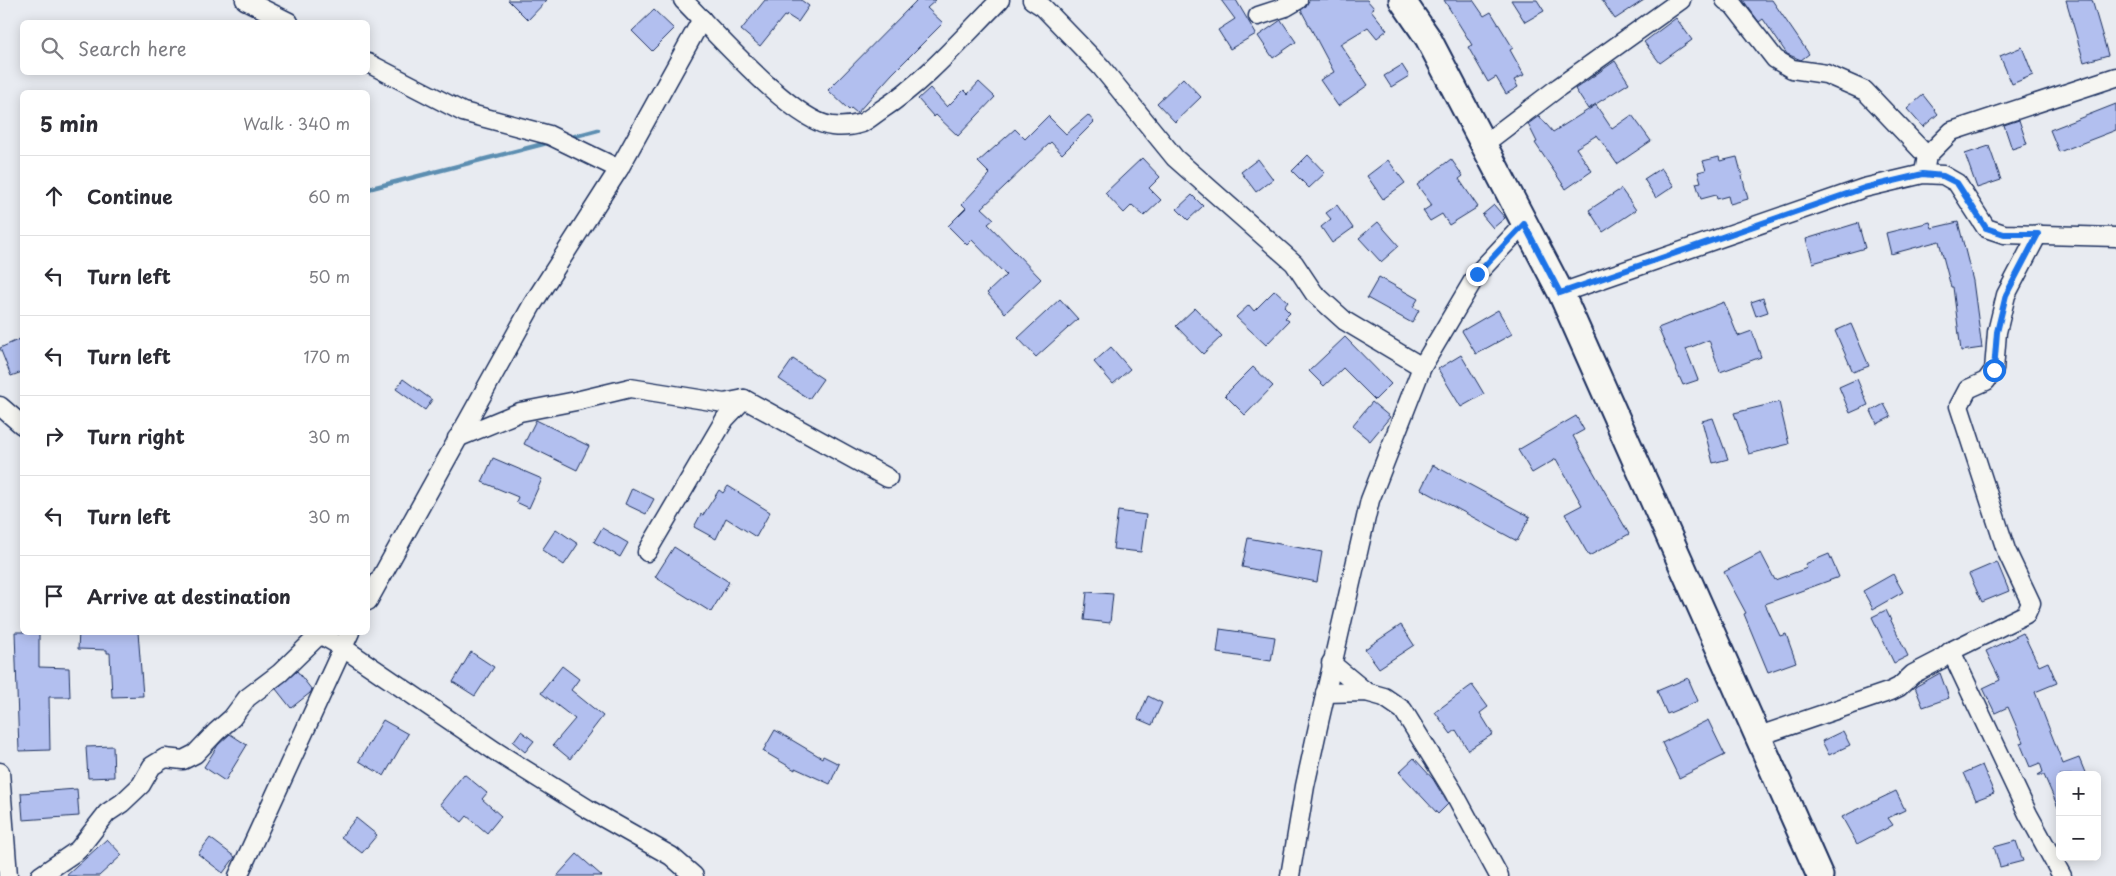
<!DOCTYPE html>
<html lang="en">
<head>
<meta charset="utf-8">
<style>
	:root { --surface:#fff; --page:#f2f2f3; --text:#2b2b33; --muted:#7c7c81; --line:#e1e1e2 }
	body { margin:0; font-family:"Playpen Sans",sans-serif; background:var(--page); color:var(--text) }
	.controls { position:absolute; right:15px; bottom:15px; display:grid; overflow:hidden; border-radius:8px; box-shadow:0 2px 12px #0003 }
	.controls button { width:45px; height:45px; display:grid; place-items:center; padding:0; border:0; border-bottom:1px solid var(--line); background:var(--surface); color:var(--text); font:25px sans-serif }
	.stop { position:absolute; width:15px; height:15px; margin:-11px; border:4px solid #1a73e8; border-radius:50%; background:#fff }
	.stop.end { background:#1a73e8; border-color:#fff; box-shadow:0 1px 5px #0008 }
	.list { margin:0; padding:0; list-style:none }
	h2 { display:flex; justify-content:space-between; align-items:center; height:65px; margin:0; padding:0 20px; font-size:21px }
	h2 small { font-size:16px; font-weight:400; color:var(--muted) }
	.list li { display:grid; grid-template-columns:32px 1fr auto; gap:15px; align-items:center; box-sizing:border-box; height:80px; padding:0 20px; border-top:1px solid var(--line) }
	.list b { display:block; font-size:19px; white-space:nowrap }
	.list em { font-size:16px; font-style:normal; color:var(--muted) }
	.icon { flex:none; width:28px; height:28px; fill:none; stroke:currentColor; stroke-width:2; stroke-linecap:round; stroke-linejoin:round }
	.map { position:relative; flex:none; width:2116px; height:876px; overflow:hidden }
	.search { position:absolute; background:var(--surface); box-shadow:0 2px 12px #0003; left:20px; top:20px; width:350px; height:55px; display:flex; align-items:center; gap:12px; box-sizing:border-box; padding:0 18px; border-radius:8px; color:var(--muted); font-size:19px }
	.panel { position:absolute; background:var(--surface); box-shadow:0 2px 12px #0003; left:20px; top:90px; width:350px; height:545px; border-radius:8px }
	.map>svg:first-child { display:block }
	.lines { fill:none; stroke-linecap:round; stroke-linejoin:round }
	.stream { stroke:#5c8eb1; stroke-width:4.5 }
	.building { fill:#b2bfef; stroke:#1b2f5e }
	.street-casing { stroke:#1b2f5e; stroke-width:21 }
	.secondary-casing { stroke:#1b2f5e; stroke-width:29 }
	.street { stroke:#f6f6f2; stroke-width:18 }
	.secondary { stroke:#f6f6f2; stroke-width:25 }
	.route { stroke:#1a73e8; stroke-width:6 }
</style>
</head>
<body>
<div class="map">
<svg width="2116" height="876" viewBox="0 0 2116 876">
	<rect width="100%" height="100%" fill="#e8ebf1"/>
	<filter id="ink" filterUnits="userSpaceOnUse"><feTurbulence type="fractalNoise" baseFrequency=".02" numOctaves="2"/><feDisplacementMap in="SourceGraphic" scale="10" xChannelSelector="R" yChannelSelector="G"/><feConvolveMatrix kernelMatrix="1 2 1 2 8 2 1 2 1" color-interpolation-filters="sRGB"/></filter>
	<g filter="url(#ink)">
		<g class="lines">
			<g class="stream">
				<path d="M568,138L598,130"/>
				<path d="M368,189L551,142"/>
			</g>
		</g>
		<g class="building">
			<path d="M508,0H547L528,20Z"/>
			<path d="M765,0H801L809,6L798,22L787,15L786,17L784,16L760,46L741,30Z"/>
			<path d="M917,0H936L927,8L943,23L892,74L857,113L851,108L849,110L828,90Z"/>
			<path d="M1221,0H1236L1256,34L1230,49L1218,30L1235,19Z"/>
			<path d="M1310,0H1367L1374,8L1371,10L1387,30L1377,38L1368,27L1340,44L1368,85L1338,106L1320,80L1334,72L1301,10Z"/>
			<path d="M1444,0H1473L1484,16L1491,12L1513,48L1510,50L1524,75L1514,80L1518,87L1506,94L1496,77L1488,82L1468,47L1472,45Z"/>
			<path d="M1511,0H1537L1544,11L1525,22Z"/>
			<path d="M1602,0H1644L1615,19Z"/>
			<path d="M1743,0H1772L1809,54L1801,60L1787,54L1763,19L1759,22Z"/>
			<path d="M2066,0H2092L2108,55L2084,62Z"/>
			<path d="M654,10L674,29L652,51L632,31Z"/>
			<path d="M1676,18L1692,40L1660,63L1644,42Z"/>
			<path d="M1281,20L1296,42L1273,58L1258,36Z"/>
			<path d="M2022,47L2033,75L2012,84L2000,56Z"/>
			<path d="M1615,61L1629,83L1588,109L1575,89Z"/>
			<path d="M1402,65L1409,76L1391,87L1384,76Z"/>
			<path d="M1183,78L1201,97L1175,122L1157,103Z"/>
			<path d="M979,82L995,97L958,136L936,115L934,117L918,99L930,88L947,107L964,90L968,94Z"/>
			<path d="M1923,95L1938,114L1923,127L1907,109Z"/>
			<path d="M2116,104V130L2059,152L2050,130Z"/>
			<path d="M1596,105L1612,129L1632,115L1651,141L1617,164L1597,135L1576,148L1592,171L1566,189L1535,143L1537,142L1528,124L1539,116L1553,132Z"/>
			<path d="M1088,115L1094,122L1062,154L1051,142L982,208L994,219L988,224L1041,279L1005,313L987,293L1006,275L972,240L967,245L948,226L966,208L962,204L990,174L978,162L1015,129L1025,139L1048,116L1066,134Z"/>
			<path d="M2019,120L2027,144L2012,149L2004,125Z"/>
			<path d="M1989,146L2001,180L1977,188L1965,154Z"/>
			<path d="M1308,155L1325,173L1309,188L1292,171Z"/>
			<path d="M1719,157L1720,161L1737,157L1748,199L1730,204L1728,196L1717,199L1716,195L1701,199L1696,183L1701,182L1698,172L1706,170L1703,161Z"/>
			<path d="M1142,158L1160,177L1149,188L1161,200L1144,216L1132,205L1124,213L1105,193Z"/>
			<path d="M1258,159L1273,179L1256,192L1241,172Z"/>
			<path d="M1451,159L1463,176L1459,179L1478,207L1449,225L1442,214L1430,221L1423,211L1432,205L1417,185Z"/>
			<path d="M1388,160L1405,183L1383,199L1367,176Z"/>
			<path d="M1661,168L1674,186L1656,198L1644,179Z"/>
			<path d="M1621,189L1636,210L1603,232L1589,210Z"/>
			<path d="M1192,195L1203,206L1188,220L1177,209Z"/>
			<path d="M1337,205L1353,228L1332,243L1321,227L1331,219L1326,213Z"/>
			<path d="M1494,205L1505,218L1493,228L1482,215Z"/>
			<path d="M1378,222L1399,246L1381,262L1359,238Z"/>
			<path d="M1930,222L1932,228L1958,222L1973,281L1982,348L1961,351L1953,287H1951L1939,241L1891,254L1886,233Z"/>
			<path d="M1858,223L1865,248L1813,263L1806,239Z"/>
			<path d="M1379,277L1418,299L1413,307L1419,310L1412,323L1367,298Z"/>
			<path d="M1275,290L1288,302L1284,307L1290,313L1285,318L1289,321L1266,345L1236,317L1249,305L1254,311Z"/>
			<path d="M1763,298L1768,312L1756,316L1751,302Z"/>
			<path d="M1060,299L1078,319L1036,357L1018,338Z"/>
			<path d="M1724,302L1738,336L1752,331L1761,357L1720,372L1709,340L1686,349L1698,380L1683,385L1658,328Z"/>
			<path d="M1195,308L1222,336L1203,354L1176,326Z"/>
			<path d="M1498,310L1512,334L1476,354L1462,331Z"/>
			<path d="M1851,324L1869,366L1853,372L1835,331Z"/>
			<path d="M1345,337L1391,384L1375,400L1343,368L1324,386L1309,371Z"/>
			<path d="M22,338V372L11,376L0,348Z"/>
			<path d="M1111,347L1130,369L1113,384L1094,362Z"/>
			<path d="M1461,355L1484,394L1461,407L1438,369Z"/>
			<path d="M793,359L823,379L809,399L779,379Z"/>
			<path d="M1253,367L1273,386L1245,415L1225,395Z"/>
			<path d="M403,379L432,400L425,410L396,389Z"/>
			<path d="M1857,379L1868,405L1850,413L1839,387Z"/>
			<path d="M1372,402L1390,417L1370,441L1352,426Z"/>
			<path d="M1779,402L1789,444L1749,454L1734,413Z"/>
			<path d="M1884,404L1891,417L1877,424L1871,411Z"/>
			<path d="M1576,416L1584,430L1573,436L1629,534L1589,556L1565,514L1582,505L1556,459L1532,473L1518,450Z"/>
			<path d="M1713,418L1728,459L1713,463L1702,421Z"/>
			<path d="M536,420L589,446L577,470L524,444Z"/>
			<path d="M493,458L542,479L529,508L516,502L518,497L482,482Z"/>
			<path d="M1433,465L1530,517L1517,541L1421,489Z"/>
			<path d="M728,486L770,512L756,537L726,518L716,539L694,527L701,514L703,515L719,490L723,493Z"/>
			<path d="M632,488L654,499L646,514L625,504Z"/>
			<path d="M1118,511L1146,515L1141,552L1113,549Z"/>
			<path d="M602,528L628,543L620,557L594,542Z"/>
			<path d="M556,529L578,544L564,565L542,550Z"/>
			<path d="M1248,538L1322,552L1317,582L1242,567Z"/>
			<path d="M674,547L729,582L711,612L655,577Z"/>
			<path d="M1761,553L1775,580L1807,568L1805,564L1829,554L1839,577L1765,604L1780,636L1786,634L1796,662L1768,672L1744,614L1746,613L1724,572Z"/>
			<path d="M1997,562L2009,591L1982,602L1969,574Z"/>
			<path d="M1893,574L1903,592L1873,609L1863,591Z"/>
			<path d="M1087,592L1113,594L1110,623L1084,620Z"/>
			<path d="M1886,610L1908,656L1894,663L1872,617Z"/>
			<path d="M1401,625L1414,645L1379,668L1365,649Z"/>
			<path d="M1220,629L1275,637L1271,661L1217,653Z"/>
			<path d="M15,632H39V667L69,668L70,697H49L50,750L19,751Z"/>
			<path d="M79,632H138L143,696L112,697L110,653H107V650L78,649Z"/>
			<path d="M2023,633L2039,666L2048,662L2057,683L2035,692L2063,764L2079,758L2086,775H2060V812L2044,775H2038L2043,772L2040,763L2030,767L2020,743L2023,742L2008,707L1995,713L1983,688L2000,680L1986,651Z"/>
			<path d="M471,652L494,667L475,696L453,682Z"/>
			<path d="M562,666L579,679L571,690L603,716L570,759L553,745L575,719L541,693Z"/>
			<path d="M297,671L312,690L310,693L291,708L276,689Z"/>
			<path d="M1940,673L1949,698L1923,707L1915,687Z"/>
			<path d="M1688,678L1698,701L1667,714L1657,691Z"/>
			<path d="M1472,685L1488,707L1480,713L1493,734L1468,750L1456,730L1451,734L1435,712Z"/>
			<path d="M1148,696L1162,703L1152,725L1138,719Z"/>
			<path d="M383,720L408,734L384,776L359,761Z"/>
			<path d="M1708,720L1725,755L1679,778L1662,743Z"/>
			<path d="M775,730L822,758L823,756L839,764L830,784L795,768V770L763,751Z"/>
			<path d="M521,731L534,741L525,752L513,742Z"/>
			<path d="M1843,731L1850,745L1829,755L1822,741Z"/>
			<path d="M230,734L247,745L225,781L204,767L218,745Z"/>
			<path d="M113,746L114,777L88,778L86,747Z"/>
			<path d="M1414,758L1433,779L1448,804L1438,814L1399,772Z"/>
			<path d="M1982,765L1994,793L1976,800L1964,773Z"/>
			<path d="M464,774L487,793L482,799L501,816L487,833L467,816L462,822L440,804Z"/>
			<path d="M77,789L79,816L23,820L21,793Z"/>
			<path d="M1896,791L1905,810L1888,818L1893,825L1857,844L1842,817Z"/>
			<path d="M356,818L377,835L362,853L341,837Z"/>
			<path d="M210,838L235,857L223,873L198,854Z"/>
			<path d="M107,839L122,855L99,876H66Z"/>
			<path d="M2016,841L2023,861L2000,867L1994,847Z"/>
			<path d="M577,854L602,876H557Z"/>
		</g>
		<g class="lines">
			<defs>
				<g id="street">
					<path d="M245,0L289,22"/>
					<path d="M683,0C713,30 793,122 832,126C841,127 853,126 862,123C868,120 875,114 881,110C926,81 962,38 1000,0"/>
					<path d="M1032,0L1043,7L1101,67L1175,158L1294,263L1314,293L1345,321L1422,367"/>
					<path d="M1725,0L1733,5L1775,59L1792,69L1826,74L1865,91L1927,156"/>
					<path d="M1258,16L1286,7L1298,0"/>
					<path d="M368,63L463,112L549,135L619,169"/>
					<path d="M1484,144L1559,87L1681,0"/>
					<path d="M1925,167L1927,156L1952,131L2116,77"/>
					<path d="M1561,293L1864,188L1923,174L1943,175L1957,183L1986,228L2004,234L2116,237"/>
					<path d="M0,406L22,425"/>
					<path d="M457,438L520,412L576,401L630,388L724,403L744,399L888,478"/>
					<path d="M647,552L725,419L744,399"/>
					<path d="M368,601L532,305L619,169L702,19"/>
					<path d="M316,632L342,647L495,751L588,809L671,856L694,876"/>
					<path d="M1951,651L2028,814L2062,876"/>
					<path d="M1331,663L1366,692"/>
					<path d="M1325,693L1366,692L1384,697L1403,710L1453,791L1499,876"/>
					<path d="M1759,736L1891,691L1899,687L1913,674L1940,660L1951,651L2026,614L2031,603L2006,550L1959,406L1968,389L1986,381L1994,370L1997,332L2006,295L2038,234"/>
					<path d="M0,772L8,876"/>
					<path d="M40,876L78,850L107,813L122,803L141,785L152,766L165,758L183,760L195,754L216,732L232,718L247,698L280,673L319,635"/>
					<path d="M238,876L350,632"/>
					<path d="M1290,876L1305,786L1319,722L1370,500L1422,367L1477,274L1524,224"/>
				</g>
				<path id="secondary" d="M1402,0L1428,38L1561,293L1820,876"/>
			</defs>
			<use href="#street" class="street-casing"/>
			<use href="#secondary" class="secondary-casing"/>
			<use href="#street" class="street"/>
			<use href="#secondary" class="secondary"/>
		</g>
	</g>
	<g class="lines" filter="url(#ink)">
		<path class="route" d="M1477,274L1524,224L1560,293L1864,188L1923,174L1943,176L1957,183L1986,228L2004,234H2038L2006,295L1997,332L1994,370"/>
	</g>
</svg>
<div class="controls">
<button>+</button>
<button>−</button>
</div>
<div class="stop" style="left:1994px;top:370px"></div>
<div class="stop end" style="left:1477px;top:274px"></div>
<div class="search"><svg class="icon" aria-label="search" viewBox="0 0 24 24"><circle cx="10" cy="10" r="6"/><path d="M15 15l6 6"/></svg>Search here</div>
<section class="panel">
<h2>5 min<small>Walk · 340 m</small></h2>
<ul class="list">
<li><svg class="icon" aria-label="ahead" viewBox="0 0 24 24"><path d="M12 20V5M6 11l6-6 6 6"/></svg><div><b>Continue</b></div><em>60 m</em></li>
<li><svg class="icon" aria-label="left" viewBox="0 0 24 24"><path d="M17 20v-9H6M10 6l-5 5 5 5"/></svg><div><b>Turn left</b></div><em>50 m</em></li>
<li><svg class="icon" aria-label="left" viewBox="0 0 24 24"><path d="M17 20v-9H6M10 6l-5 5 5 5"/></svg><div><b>Turn left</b></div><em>170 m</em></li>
<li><svg class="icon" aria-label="right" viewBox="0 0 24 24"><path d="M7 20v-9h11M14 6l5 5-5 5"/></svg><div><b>Turn right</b></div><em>30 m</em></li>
<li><svg class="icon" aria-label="left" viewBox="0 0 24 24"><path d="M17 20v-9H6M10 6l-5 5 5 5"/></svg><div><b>Turn left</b></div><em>30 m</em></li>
<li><svg class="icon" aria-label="arrive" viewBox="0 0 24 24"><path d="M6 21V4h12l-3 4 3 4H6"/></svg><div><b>Arrive at destination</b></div></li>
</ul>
</section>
</div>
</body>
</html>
